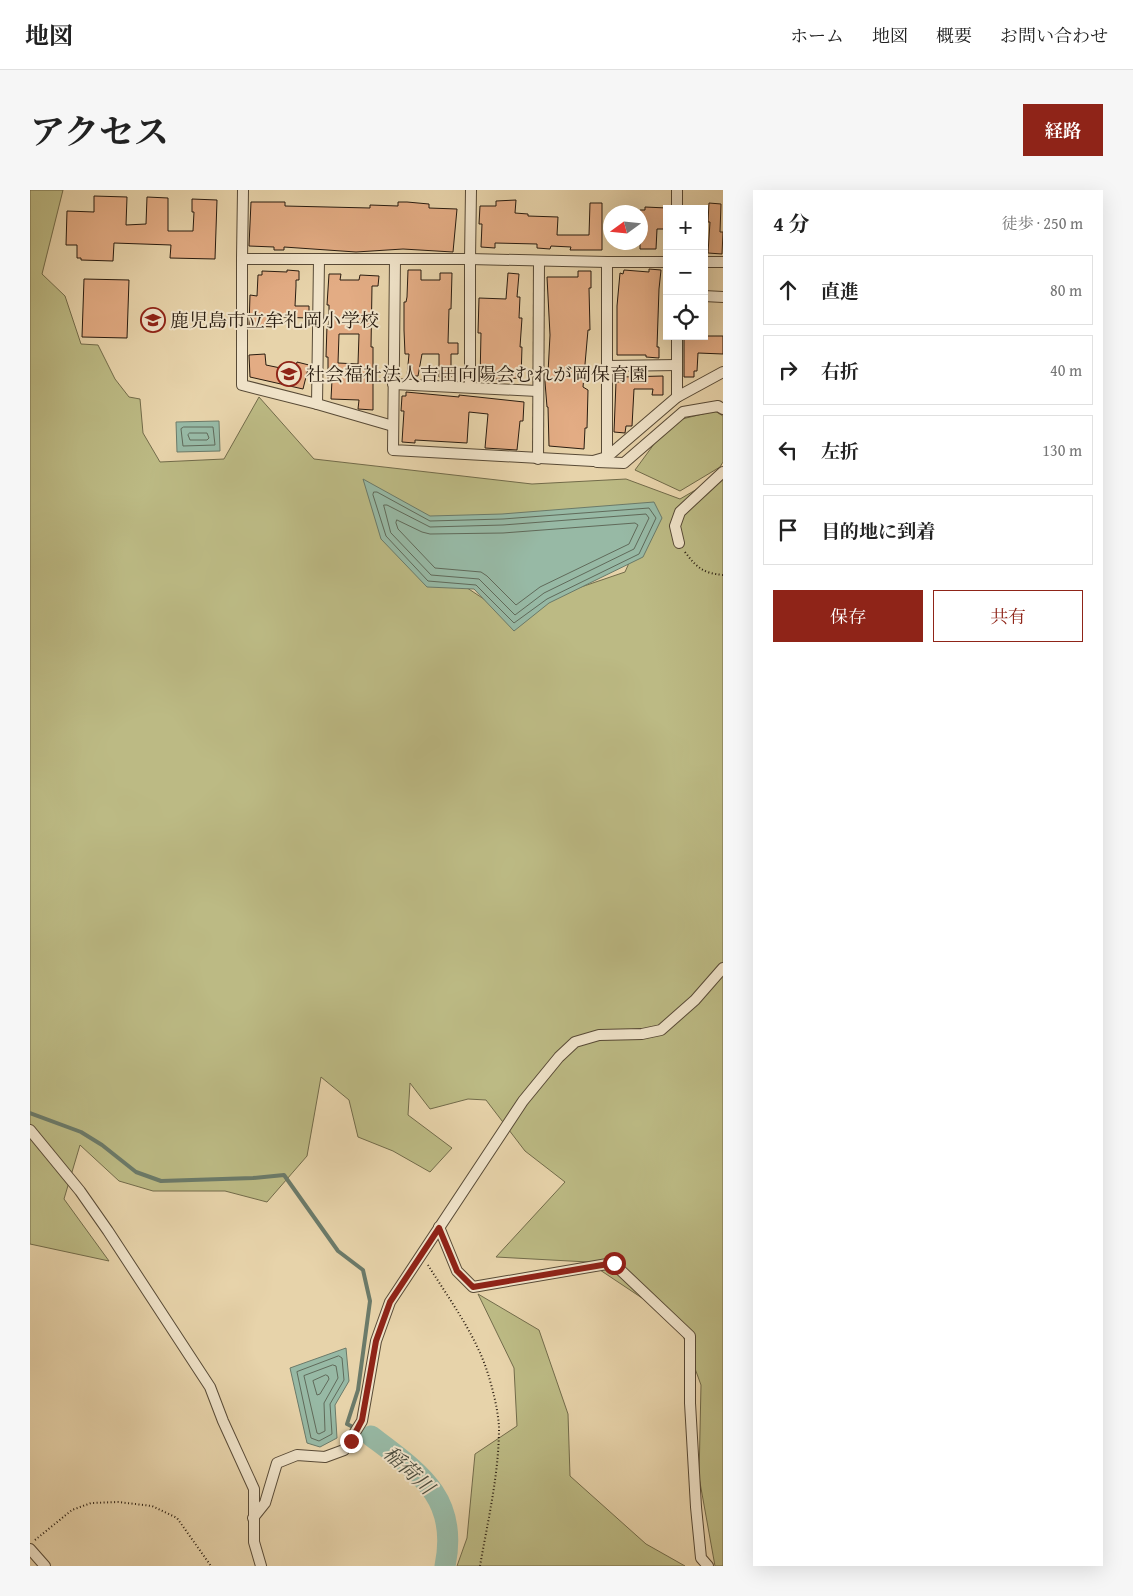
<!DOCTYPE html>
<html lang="ja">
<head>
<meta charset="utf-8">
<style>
	:root { --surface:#fff; --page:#f6f6f6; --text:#222; --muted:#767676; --line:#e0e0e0; --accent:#8f2418 }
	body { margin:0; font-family:"Gentium Book Plus","Noto Serif JP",serif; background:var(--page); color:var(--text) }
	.controls { position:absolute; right:15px; top:15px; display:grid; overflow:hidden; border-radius:0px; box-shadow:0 5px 20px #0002 }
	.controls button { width:45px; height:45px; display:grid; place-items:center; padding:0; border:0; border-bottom:1px solid var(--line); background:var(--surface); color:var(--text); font:25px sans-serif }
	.compass { position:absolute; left:573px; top:15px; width:45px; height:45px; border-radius:50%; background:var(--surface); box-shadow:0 5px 20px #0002; rotate:255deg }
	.stop { position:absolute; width:15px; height:15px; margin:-11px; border:4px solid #8f2418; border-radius:50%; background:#fff }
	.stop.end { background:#8f2418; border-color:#fff; box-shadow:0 1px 5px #0008 }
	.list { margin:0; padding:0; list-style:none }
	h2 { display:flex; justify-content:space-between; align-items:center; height:65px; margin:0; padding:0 20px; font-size:21px }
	h2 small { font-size:16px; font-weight:400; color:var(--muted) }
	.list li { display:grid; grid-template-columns:32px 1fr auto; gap:15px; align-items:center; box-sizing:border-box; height:70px; margin:0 10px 10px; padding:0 10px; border:1px solid var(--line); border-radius:0px }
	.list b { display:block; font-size:19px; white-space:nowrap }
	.list em { font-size:16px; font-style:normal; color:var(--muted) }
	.actions { display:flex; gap:10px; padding:15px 20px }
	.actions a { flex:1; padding:11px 0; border:1px solid var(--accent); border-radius:0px; text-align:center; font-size:18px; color:var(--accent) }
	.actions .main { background:var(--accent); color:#fff }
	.icon { flex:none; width:28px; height:28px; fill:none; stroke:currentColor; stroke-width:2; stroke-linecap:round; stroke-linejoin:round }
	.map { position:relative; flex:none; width:693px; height:1376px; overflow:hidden; border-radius:0px }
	header { display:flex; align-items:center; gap:30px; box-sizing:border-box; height:70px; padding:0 25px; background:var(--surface); border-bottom:1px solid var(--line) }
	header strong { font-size:24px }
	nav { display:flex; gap:28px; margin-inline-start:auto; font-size:18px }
	.intro { display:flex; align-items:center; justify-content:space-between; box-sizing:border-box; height:120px; padding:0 30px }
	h1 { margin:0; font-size:35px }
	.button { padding:12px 22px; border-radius:0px; background:var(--accent); color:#fff; font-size:18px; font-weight:700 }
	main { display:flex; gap:30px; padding:0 30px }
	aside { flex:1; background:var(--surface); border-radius:0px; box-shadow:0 5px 20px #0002 }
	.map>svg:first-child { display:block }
	.green { fill:#bcba84; stroke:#726b4a; fill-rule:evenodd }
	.water { fill:#97b9a5; stroke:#6b7a69 }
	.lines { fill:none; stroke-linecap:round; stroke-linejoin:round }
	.shore { stroke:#606a5a; stroke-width:1 }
	.stream { stroke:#6b7a69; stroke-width:4 }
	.river { stroke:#97b9a5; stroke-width:21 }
	.building { fill:#e3ac84; stroke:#291c10; fill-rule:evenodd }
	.street-casing { stroke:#584a36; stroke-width:12 }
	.path { stroke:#291c10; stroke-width:2; stroke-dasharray:1 2.5; stroke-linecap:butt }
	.street { stroke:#efe2c8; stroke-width:10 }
	.route { stroke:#8f2418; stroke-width:6 }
	.labels { text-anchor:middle; stroke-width:4; stroke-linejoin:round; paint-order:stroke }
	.poi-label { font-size:19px; fill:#291c10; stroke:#efe2c8; text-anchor:start }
	.water-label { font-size:20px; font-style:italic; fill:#4a4b3d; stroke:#efe2c8 }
</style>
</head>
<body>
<header>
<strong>地図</strong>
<nav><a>ホーム</a><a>地図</a><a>概要</a><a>お問い合わせ</a></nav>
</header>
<div class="intro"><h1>アクセス</h1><a class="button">経路</a></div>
<main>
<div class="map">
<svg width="693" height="1376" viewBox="0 0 693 1376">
	<rect width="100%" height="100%" fill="#e7d3aa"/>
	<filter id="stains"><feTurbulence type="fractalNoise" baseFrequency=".004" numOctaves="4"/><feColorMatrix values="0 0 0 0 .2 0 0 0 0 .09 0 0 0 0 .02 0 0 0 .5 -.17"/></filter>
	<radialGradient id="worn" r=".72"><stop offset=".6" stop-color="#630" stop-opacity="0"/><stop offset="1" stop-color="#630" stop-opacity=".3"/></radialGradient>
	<g class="green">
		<path d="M0,0H33L12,84L35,106L51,154L68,155L85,189L99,207L110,209L113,243L130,272L194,269L229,207L284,269L502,294L596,289L650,309L693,284V1376H685L669,1287L671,1195L648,1132L558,1072L466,1067L535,992L495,961L456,910L438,909L400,919L380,893L378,925L422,958L400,982L363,961L328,947L319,910L291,887L277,966L237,1012L195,1001H123L89,991L50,955L34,1009L79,1071L0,1054ZM622,321L595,382L475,423L407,378Z"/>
		<path d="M685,221L693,226V272L690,277L650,301L605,280L627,250L652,229Z"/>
		<path d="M448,1104L509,1140L538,1224L540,1286L616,1354L655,1376H427L437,1348L445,1264L487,1236L484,1178Z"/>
	</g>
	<g class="water">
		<path d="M189,231L190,261L147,262L146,232Z"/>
		<path d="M333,289L400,326L472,324L624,312L632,328L613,367L519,413L484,441L444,399L397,397L351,349Z"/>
		<path d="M316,1158L319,1191L305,1215L307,1248L290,1257L277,1253L260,1178Z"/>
	</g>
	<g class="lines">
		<g class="shore">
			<path d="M154,237H183L185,255L153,256L151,239Z"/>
			<path d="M160,243H177L179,248L177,250H160L158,245Z"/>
			<path d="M344,302H347L400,331L473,329L619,318L626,328L609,364L517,409L484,433L446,395L398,391L356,346L343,305Z"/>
			<path d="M354,315H357L400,337L473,335L616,324L619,328L604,359L514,403L485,425L449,389L401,385L361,343Z"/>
			<path d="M367,330L392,342L400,344L473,343L605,333L608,335L599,354L510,397L486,415L457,386L451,382L405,378L368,339L366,333Z"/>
			<path d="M309,1166L312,1168L314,1190L300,1214L302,1244L289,1251L281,1248L267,1182Z"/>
			<path d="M303,1175L306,1176L308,1188L294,1213L295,1241L289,1244L287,1243L274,1186Z"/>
			<path d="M296,1185L298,1186L299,1189L290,1204L287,1205L283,1191Z"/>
		</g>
		<path class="stream" d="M0,923L51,942L72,955L106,982L131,991L223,988L254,985L308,1061L333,1080L340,1111L328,1200L317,1234L341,1246"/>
		<path class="river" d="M341,1246C390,1283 429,1308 415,1376"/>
	</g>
	<g class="building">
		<path d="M64,6L97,7L96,35L116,34L117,7L138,8V41H163L164,22H162V9L187,10L185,69L140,68L141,55L84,53L83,71L51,70V68H47V55H36L37,21L64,22Z"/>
		<path d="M486,10L485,23L498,24V26L528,27L527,45H559L560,13H572V60H540L541,57L521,56L520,59L507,58V54L465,53V58L451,57L452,34H449L450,16H466V11Z"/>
		<path d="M221,12H255V16L340,18V15L368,16V12H377L399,14V18L427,19L423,62L373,59L326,62L254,57V60H244V57L219,56Z"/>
		<path d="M679,13L691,14L690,42H693L692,64L678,63L680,32H678Z"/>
		<path d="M615,17L637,18V39H627L626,59H610V20H615Z"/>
		<path d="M619,79L631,80L629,99L627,157H629V168L616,167V165H587V116L590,83L593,84L594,80L619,82Z"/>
		<path d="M257,80L269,81V90H266V96L265,116H279V128L247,127L246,137L219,136L220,105L227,106L228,85H232V81L257,82Z"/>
		<path d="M378,80H391V90H410V83H422L421,119H419L418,153H428V164H421V187H409V164H392L388,186H377L379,164H375L374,140V112H376L377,107Z"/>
		<path d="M548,81H561V98H559L560,140H558L553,197L558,200L557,238H555L554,259L519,256L518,217H517L515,192V183H518L520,145L517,87H548Z"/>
		<path d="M478,83L489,84L487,107H490L489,128H492L490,157H492L491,188L450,190L451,143H448L449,108L476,109Z"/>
		<path d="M299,84H311L310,90H329L330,85L349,86L348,96H342L341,157H343V220L328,219L329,210L301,209L302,190H298V167H296L297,135H299V115H297ZM309,144H329L328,174L308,173Z"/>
		<path d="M54,89L99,90L97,148L52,147Z"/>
		<path d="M654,146H693V164L668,163L667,181H664V187H654Z"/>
		<path d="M235,164L236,175L265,181L267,172L279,175L273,199L220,187L219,165Z"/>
		<path d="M633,186V205H622L623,199H604L602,236H596L595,243L584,242L586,192H591V187Z"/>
		<path d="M376,202L429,207V205L494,212L493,231H490L487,260L455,258L458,224L439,222L437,253L385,250V253L372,252L374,221H371L372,206H376Z"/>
	</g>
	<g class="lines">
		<defs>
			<g id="street">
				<path d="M213,0L212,69V195L287,214L363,236"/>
				<path d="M647,0V19"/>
				<path d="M212,69H440L577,72H637"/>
				<path d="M365,70L363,260L563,271L577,267L647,207L693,182"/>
				<path d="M674,72H693"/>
				<path d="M674,106L693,107"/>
				<path d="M647,146V207"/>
				<path d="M577,176L647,175"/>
				<path d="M363,194L507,201"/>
				<path d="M440,196V69L441,0"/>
				<path d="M287,214L289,70"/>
				<path d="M577,267V72"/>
				<path d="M508,269L509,71"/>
				<path d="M567,272L594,273L653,222L688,216L693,219"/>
				<path d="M649,353L645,336L650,322L693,282"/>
				<path d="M0,940L50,1001L78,1041L180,1197L193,1231L224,1299V1352L231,1376"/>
				<path d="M409,1037L427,1081L443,1097L583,1073L660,1146V1213L666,1317L671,1368L678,1376"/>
				<path d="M223,1328L235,1313L247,1273L267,1265L295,1267L314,1260L332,1231L346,1151L360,1112L493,911L529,867L545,852L569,845L612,844L631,840L665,810L693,778"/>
				<path d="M0,1359L15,1376"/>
			</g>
		</defs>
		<use href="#street" class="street-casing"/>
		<g class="path">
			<path d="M655,362C667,378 673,383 693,385"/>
			<path d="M398,1075C419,1109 446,1145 458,1184C463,1200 468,1220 469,1237C469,1284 458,1330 450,1376"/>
			<path d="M5,1350L42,1320L61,1313L88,1312L122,1316L147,1328L181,1376"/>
		</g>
		<use href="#street" class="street"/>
	</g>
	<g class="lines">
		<path class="route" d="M321,1251L332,1230L346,1151L360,1112L409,1038L427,1081L443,1097L584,1073"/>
	</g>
	<defs>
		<symbol id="school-ring" viewBox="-11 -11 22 22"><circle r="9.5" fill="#efe2c8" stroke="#8f2418" stroke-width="1.5"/><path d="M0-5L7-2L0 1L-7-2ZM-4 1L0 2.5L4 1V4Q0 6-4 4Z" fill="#8f2418"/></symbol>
	</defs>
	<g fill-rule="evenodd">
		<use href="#school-ring" x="109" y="116" width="28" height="28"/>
		<use href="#school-ring" x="245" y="170" width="28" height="28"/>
	</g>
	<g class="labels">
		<g class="poi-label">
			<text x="140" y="137">鹿児島市立牟礼岡小学校</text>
			<text x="276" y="191">社会福祉法人吉田向陽会むれが岡保育園</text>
		</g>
		<g class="water-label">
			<text transform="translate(379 1280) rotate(43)" y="7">稲荷川</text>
		</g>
	</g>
	<rect width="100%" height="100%" filter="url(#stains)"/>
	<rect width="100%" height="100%" fill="url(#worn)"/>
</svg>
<div class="controls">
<button>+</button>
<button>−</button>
<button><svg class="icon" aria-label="locate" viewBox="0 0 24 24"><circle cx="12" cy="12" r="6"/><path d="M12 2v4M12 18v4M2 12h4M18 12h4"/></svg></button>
</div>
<svg class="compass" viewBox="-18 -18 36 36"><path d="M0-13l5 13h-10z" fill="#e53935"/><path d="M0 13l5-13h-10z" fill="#767676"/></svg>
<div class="stop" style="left:584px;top:1073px"></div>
<div class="stop end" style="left:321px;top:1251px"></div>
</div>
<aside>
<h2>4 分<small>徒歩 · 250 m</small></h2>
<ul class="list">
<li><svg class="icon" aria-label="ahead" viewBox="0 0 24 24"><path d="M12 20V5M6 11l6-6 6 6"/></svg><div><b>直進</b></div><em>80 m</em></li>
<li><svg class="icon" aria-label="right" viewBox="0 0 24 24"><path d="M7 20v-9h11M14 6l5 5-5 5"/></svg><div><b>右折</b></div><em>40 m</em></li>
<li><svg class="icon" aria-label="left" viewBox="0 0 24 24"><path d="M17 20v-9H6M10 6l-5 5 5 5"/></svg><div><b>左折</b></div><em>130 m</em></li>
<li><svg class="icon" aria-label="arrive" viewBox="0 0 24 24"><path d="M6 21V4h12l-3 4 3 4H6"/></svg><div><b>目的地に到着</b></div></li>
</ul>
<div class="actions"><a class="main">保存</a><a>共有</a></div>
</aside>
</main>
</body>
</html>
